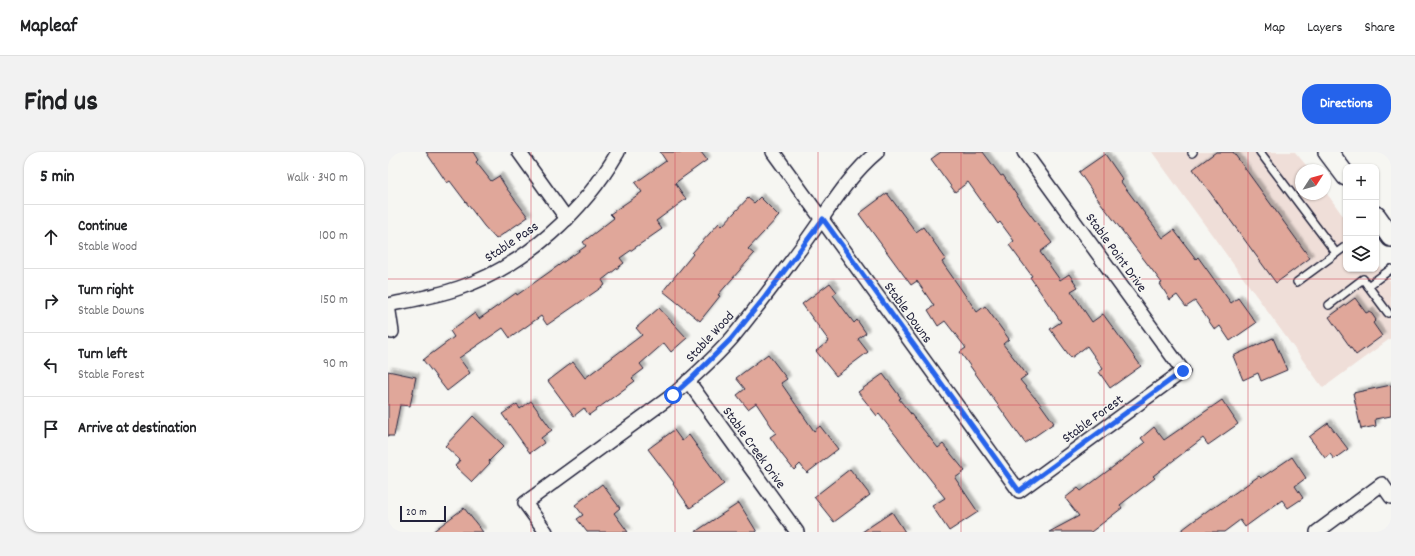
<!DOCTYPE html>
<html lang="en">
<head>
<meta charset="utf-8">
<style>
	:root { --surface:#fff; --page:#f2f2f2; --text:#202124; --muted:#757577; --line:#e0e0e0; --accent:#2563eb }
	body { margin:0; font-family:Dekko,sans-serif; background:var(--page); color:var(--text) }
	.controls { position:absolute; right:12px; top:12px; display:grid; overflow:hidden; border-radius:8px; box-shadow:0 1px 3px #0004 }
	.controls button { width:36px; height:36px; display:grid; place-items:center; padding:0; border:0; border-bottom:1px solid var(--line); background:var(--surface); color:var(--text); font:20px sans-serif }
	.compass { position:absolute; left:907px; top:12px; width:36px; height:36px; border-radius:50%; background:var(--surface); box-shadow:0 1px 3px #0004; rotate:54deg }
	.scale { position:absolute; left:12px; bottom:10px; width:46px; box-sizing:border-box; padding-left:4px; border:2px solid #22223b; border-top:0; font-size:11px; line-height:14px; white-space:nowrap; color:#22223b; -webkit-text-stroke:3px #f6f6f2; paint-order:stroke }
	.stop { position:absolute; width:12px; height:12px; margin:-9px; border:3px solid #2563eb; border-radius:50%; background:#fff }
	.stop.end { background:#2563eb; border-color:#fff; box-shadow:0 1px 4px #0008 }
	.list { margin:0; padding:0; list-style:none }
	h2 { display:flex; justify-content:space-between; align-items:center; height:52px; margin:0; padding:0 16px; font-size:17px }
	h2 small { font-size:13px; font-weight:400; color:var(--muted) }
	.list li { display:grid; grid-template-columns:26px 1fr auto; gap:12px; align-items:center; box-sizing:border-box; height:64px; padding:0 16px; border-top:1px solid var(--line) }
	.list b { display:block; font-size:15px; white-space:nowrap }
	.list p { margin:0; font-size:13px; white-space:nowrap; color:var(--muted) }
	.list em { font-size:13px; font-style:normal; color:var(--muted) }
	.icon { flex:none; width:22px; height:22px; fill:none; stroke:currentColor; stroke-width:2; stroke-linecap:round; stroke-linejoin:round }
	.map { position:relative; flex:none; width:1003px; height:380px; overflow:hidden; border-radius:16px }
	header { display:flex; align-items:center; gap:24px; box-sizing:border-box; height:56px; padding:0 20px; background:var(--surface); border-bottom:1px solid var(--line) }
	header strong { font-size:19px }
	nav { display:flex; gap:22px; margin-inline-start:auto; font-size:14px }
	.intro { display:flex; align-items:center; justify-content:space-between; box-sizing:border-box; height:96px; padding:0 24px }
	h1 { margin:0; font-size:28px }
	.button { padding:10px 18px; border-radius:16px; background:var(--accent); color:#fff; font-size:14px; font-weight:700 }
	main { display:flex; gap:24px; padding:0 24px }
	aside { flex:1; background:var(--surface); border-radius:16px; box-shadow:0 1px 3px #0004 }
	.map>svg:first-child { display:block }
	.built { fill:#efded8 }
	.building { fill:#e0a79a; stroke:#22223b; filter:url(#shadow) }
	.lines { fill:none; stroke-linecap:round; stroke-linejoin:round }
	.lane-casing { stroke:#22223b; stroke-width:10 }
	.street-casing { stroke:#22223b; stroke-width:16 }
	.secondary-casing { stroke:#22223b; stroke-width:22 }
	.lane { stroke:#f6f6f2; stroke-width:7 }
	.street { stroke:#f6f6f2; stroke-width:13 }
	.secondary { stroke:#f6f6f2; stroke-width:19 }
	.route { stroke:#2563eb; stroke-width:5 }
	.grid { fill:none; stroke:#d1495b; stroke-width:1; stroke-opacity:0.55 }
	.labels { text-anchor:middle; stroke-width:3; stroke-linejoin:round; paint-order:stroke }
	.street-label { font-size:14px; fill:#22223b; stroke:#f6f6f2 }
</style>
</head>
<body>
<header>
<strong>Mapleaf</strong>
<nav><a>Map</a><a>Layers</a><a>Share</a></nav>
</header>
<div class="intro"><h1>Find us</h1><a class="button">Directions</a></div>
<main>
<aside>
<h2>5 min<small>Walk · 340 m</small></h2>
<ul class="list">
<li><svg class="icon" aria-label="ahead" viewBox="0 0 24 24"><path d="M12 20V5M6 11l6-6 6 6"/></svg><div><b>Continue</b><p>Stable Wood</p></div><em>100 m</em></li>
<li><svg class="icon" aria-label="right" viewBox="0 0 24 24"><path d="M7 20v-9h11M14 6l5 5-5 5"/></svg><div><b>Turn right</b><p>Stable Downs</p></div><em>150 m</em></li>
<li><svg class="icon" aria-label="left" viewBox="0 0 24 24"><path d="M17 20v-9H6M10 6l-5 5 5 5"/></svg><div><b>Turn left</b><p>Stable Forest</p></div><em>90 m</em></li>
<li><svg class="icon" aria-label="arrive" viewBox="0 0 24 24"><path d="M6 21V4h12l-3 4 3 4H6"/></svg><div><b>Arrive at destination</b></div></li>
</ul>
</aside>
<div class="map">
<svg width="1003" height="380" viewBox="0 0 1003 380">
	<defs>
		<filter id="shadow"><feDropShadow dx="3.5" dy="-3.5" stdDeviation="1" flood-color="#0004"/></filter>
	</defs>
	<rect width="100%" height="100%" fill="#f6f6f2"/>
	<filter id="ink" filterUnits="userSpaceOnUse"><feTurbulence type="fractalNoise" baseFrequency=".025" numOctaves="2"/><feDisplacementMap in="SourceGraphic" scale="8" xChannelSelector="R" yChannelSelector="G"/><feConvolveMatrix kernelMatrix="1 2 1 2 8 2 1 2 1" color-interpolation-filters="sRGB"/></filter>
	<g filter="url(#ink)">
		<path class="built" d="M764,0H907L922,18H913V42H937V39L958,68V117H988V109L1003,130V186L935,236Z"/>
		<g class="building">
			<path d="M38,0H85L90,8L88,10L103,29L111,24L119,37L140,65L108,87L96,74L62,29L59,31Z"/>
			<path d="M272,0H313L319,8L287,31L298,47L268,69L274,77L232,106L236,111L214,128L217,133L159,173L153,164L122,186L115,176L71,206L82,221L59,239L35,208L66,185L62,179L87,161L91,167L128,141L129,143L198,94L195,90L226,66L222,62L254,40L247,31L278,9Z"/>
			<path d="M553,0H595L613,24L615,23L636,54L664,91L652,100L672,128L681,122L690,135L683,139L704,170L715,162L753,214L722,236L711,220L715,217L699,194L683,206L662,177L673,170L642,125L644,124L621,93L626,89L612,70L610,72L580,30L567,40L543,7Z"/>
			<path d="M828,0H845L922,106L888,131L805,17Z"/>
			<path d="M717,2L735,28L733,30L775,86L786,78L808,107L810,105L843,151L850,146L868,171L842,189L832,174L827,178L807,149L798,155L789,143L782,148L772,132L774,131L709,46L691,20Z"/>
			<path d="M499,41L528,80L535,75L558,107L554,110L589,160L597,154L621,187L615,192L639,223L632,228L647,246H648L666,271L637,291L572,200L578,196L557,169L550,174L540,158L546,154L529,129L523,133L471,62Z"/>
			<path d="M372,45L391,64L360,97L366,102L330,143L332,144L312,169L275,139L305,102L304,101L331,71L334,74L360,46L366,51Z"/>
			<path d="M442,131L449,140L445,143L466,171L469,168L478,181L470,187L480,200L448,224L428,199L441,189L414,152Z"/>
			<path d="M967,146L978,161L982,159L988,168L985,171L994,184L968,203L941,165Z"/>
			<path d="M271,156L299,186L283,200L276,191L252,212L256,217L244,226L247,229L201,263L196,256L186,264L160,229L185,210L197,226L254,183L248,176Z"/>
			<path d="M885,186L899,218L873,229L870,221L855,228L845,204Z"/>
			<path d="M380,202L399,227L393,231L426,279L432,274L450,297L419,321L412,312L406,318L395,304L382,285L388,281L368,251L360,257L349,243L357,237L348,226Z"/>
			<path d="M0,219L28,225L22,254L12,253L6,284H0Z"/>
			<path d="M495,222L513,246L511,247L550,296L555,292L577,319L567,326L590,360L561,379L544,354L557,346L491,262L489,264L470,240Z"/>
			<path d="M1003,233V264L987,267L988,274L973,277L965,241Z"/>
			<path d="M834,248L850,272L820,293L815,286L765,324L767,326L732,353L734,356L703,380H661L691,364L677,346L690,336L693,339L757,291L753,286L766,275L776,288Z"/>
			<path d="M143,249L164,278L153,286L156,291L142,301L114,262L129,252L132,257Z"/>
			<path d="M85,264L116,294L101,309L102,311L84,330L67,314L72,308L57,294Z"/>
			<path d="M940,271L960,297L946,307L942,302L937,306L921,285Z"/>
			<path d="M286,278L294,289L301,283L336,332L302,356L285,332L286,331L260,297Z"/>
			<path d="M904,305L918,326L907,334L915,346L900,356L894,348L857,375L852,368L836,380H791L823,356L824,357L871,324L873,326Z"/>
			<path d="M462,317L482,343L446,370L426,345Z"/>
			<path d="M214,332L232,356L226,361L240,380H199L189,367L195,363L187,353Z"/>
			<path d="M351,351L369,380H307Z"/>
			<path d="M76,356L95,380H44Z"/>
			<path d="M504,360L517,380H474Z"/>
		</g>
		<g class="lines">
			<defs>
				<g id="lane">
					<path d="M872,0L948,101"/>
					<path d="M804,1L805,0"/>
					<path d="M909,130L958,94"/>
					<path d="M941,153L975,127L980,134"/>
					<path d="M1000,161L980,134L1003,117"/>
				</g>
				<g id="street">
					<path d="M131,0L179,67"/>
					<path d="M385,0L631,339L795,219L636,0"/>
					<path d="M4,180L0,153C24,148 48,144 71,136C137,114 196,59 230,0"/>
					<path d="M300,229L409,380"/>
					<path d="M158,380L137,351L285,243C305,225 326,207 344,186C369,156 392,124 416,92C439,61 459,25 489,0"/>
					<path d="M929,380L994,332L1003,345"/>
				</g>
				<g id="secondary">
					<path d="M940,0L958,24"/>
					<path d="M988,64L1003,85"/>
				</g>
			</defs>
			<use href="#lane" class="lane-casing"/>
			<use href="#street" class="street-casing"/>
			<use href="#secondary" class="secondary-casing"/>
			<use href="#lane" class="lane"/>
			<use href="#street" class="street"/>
			<use href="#secondary" class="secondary"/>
		</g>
	</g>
	<g class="lines" filter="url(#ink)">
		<path class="route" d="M285,243L304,226L343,187L377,145L435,67L631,339L795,219"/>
	</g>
	<path class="grid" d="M143,0V380M287,0V380M430,0V380M573,0V380M716,0V380M860,0V380M0,127H1003M0,253H1003"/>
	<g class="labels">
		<g class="street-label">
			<text transform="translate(123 89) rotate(-34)" y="5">Stable Pass</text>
			<text transform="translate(729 100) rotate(54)" y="5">Stable Point Drive</text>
			<text transform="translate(521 160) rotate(54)" y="5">Stable Downs</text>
			<text transform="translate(321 184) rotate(-47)" y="5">Stable Wood</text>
			<text transform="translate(704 266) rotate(-36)" y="5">Stable Forest</text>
			<text transform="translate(367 295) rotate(54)" y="5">Stable Creek Drive</text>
		</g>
	</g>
</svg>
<div class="controls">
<button>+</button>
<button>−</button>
<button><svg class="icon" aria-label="layers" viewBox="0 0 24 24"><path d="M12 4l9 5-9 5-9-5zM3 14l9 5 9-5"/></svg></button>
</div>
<svg class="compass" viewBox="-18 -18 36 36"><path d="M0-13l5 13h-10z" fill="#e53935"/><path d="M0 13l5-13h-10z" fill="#757577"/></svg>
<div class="scale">20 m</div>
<div class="stop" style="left:285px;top:243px"></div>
<div class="stop end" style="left:795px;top:219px"></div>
</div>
</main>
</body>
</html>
